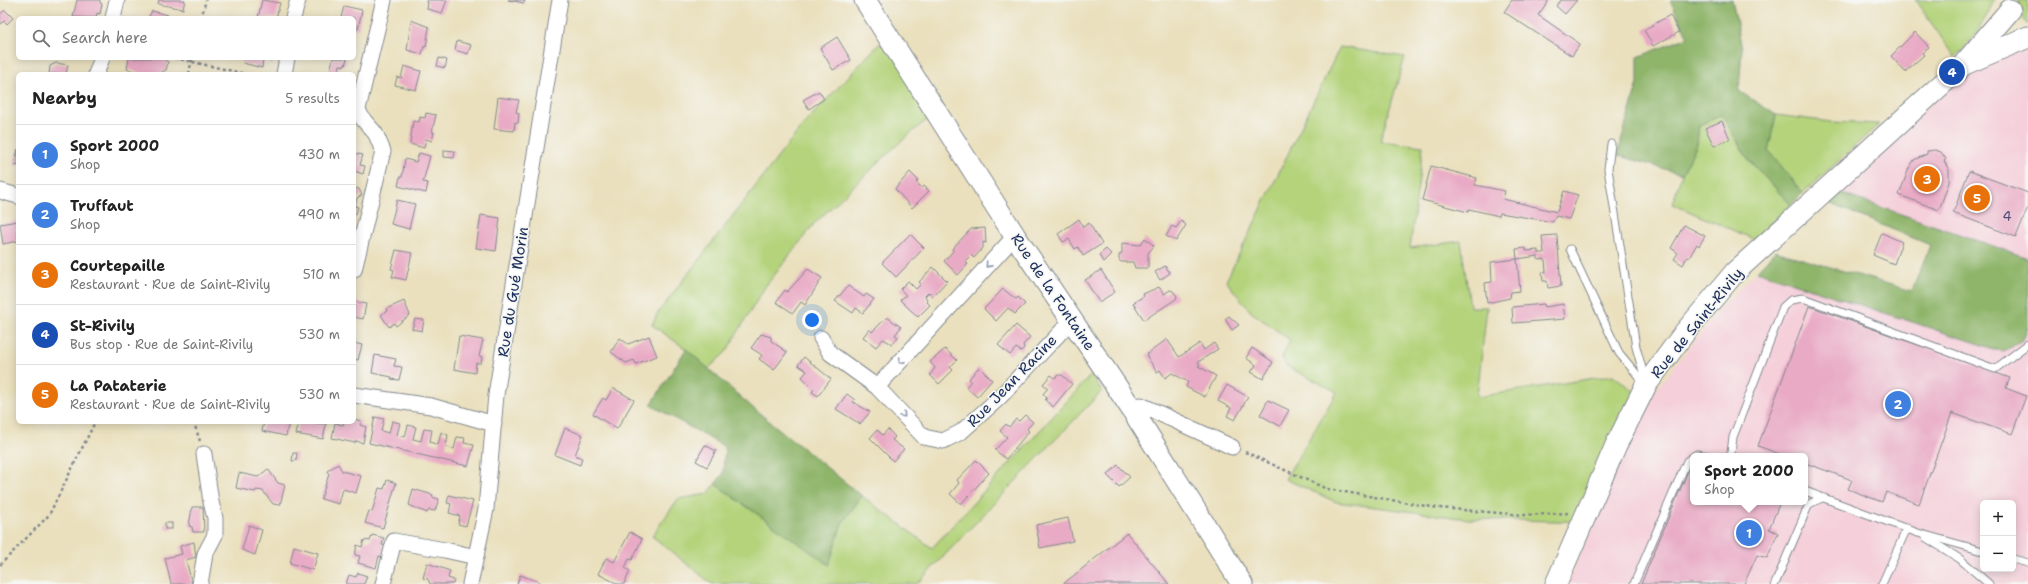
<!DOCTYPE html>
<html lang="en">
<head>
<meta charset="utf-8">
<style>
	:root { --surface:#fff; --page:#f6f6f6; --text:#222; --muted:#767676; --line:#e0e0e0; --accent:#2563eb }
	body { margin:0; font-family:"Shantell Sans",sans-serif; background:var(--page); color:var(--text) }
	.controls { position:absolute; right:12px; bottom:12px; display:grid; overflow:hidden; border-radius:6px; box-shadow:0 2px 10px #0003 }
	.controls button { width:36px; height:36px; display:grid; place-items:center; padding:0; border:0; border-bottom:1px solid var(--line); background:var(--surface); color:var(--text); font:20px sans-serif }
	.you { position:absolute; left:812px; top:320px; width:14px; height:14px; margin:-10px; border:3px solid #fff; border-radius:50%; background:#1a73e8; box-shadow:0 0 0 6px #1a73e833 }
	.badge { display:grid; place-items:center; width:26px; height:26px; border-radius:50%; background:var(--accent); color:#fff; font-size:13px; font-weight:700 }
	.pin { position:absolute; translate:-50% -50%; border:2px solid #fff; box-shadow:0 1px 4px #0006 }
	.popup { position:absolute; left:1690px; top:453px; width:118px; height:52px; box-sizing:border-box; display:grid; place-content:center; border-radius:6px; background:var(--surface); filter:drop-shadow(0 1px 3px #0005); font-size:13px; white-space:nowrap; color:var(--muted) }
	.popup b { font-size:15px; color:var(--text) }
	.popup::after { content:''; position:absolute; left:50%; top:100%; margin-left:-8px; border:8px solid transparent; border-top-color:var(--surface) }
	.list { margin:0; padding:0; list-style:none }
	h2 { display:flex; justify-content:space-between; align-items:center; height:52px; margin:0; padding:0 16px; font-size:17px }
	h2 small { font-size:13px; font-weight:400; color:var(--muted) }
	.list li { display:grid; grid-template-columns:26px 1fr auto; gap:12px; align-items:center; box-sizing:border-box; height:60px; padding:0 16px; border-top:1px solid var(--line) }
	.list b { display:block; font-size:15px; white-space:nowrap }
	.list p { margin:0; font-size:13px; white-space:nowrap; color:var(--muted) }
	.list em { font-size:13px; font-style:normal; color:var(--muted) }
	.icon { flex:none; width:22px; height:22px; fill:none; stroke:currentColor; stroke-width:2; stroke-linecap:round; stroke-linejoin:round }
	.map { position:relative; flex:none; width:2028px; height:584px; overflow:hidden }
	.search { position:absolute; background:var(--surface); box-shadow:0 2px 10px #0003; left:16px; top:16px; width:340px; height:44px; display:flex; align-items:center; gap:10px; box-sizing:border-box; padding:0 14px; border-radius:6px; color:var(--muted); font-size:15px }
	.panel { position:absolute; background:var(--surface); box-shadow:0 2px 10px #0003; left:16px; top:72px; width:340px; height:352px; border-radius:6px }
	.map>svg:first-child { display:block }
	.built { fill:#f5cfda; fill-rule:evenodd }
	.green { fill:#b4d37a; stroke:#68816c }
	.forest { fill:#8fb56a; stroke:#557264 }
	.building { fill:#e9aac5 }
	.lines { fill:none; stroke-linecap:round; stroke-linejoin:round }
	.lane-casing { stroke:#82888e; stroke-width:9 }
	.street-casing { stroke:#82888e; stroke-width:17 }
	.secondary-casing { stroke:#82888e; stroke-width:23 }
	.path { stroke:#82888e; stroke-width:2.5; stroke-dasharray:3 3; stroke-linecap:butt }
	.lane { stroke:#fff; stroke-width:7 }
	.street { stroke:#fff; stroke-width:15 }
	.secondary { stroke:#fff; stroke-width:21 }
	.oneway { stroke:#8d97ae }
	.labels { text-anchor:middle; stroke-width:3; stroke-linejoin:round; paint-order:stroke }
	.number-label { font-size:13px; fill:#4e4e78 }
	.street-label { font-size:15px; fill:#1b2f5e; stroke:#f6f6f2 }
</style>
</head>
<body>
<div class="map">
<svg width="2028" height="584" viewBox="0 0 2028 584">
	<rect width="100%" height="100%" fill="#f6f6f2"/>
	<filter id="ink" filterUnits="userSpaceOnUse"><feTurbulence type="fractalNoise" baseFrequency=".025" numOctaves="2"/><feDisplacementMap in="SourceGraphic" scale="8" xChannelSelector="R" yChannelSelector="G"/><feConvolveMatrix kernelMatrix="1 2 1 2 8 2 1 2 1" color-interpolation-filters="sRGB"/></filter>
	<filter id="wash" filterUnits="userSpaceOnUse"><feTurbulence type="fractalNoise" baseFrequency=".012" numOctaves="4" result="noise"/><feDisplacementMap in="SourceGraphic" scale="16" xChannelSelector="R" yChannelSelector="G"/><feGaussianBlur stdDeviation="0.9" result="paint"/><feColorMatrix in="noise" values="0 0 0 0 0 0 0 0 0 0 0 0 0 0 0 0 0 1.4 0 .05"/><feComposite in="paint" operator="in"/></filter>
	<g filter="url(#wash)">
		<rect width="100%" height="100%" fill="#eae0bd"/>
		<g class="built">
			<path d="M2021,48L2028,51V258L1837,192L1941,94L1988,60Z"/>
			<path d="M1757,271L2003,352L2023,340L2028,328V584H1567L1647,401L1722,306ZM1693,456H1805V502H1693ZM1983,503H2013V569H1983Z"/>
		</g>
		<g class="green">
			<path d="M1915,0H1994C1985,21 1972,42 1955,57Z"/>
			<path d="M2019,0H2028V25C2021,18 2018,9 2019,0Z"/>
			<path d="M879,44L888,46L933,115L900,142L814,224L765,287L726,352L708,369L686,349L652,325L657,314L802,126Z"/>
			<path d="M1340,47L1405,57L1380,141L1423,146L1410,248L1461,241L1470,307H1487L1477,397L1613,375L1647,401L1594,522L1468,519L1336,502L1285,479L1337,392L1286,366L1282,357L1290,340L1251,312L1226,281Z"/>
			<path d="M1722,115L1748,159L1791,205L1753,239L1672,204L1682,174L1697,144L1699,125Z"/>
			<path d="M1776,115L1831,122L1879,124L1803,193L1768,150Z"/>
			<path d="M1091,375L1102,391L917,584H712L652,536L678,499L708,494L715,484L829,564L842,523L862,496L932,548Z"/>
		</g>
		<g class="forest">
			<path d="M1670,0H1732L1742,48L1739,91L1776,115L1768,150L1803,193L1791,205L1748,159L1722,115L1699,125L1697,144L1682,174L1617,155L1638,83V57L1688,37Z"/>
			<path d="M1837,192L2028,258V328L2023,340L2003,352L1757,271L1775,251L1912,291L1930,245L1824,201Z"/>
			<path d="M686,349L753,408L862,496L842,523L829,565L715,484L723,474L725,447L651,405Z"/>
		</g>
		<g id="blocks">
			<g class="building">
				<path d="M77,0H100V3L102,4L100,14L97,13L96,18L73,17Z"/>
				<path d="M159,0H185L183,9L158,4Z"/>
				<path d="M262,0L280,3L276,18H258Z"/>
				<path d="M427,0H447L442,13L427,9L428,2H426Z"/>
				<path d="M508,0H525L524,3Z"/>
				<path d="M1512,0H1549L1538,15L1580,44L1572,56L1504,12Z"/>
				<path d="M1561,0H1577L1565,14L1556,6Z"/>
				<path d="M344,6L362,10L358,29H354V18H341Z"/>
				<path d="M5,10L13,18L7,24L4,21L0,25V14Z"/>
				<path d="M152,11L168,15L167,18H148Z"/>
				<path d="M1670,15L1679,32L1653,46L1644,30Z"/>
				<path d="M411,20L429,27L426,47L424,46L422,54L407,50Z"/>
				<path d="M1915,32L1929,47L1922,53L1924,55L1905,72L1891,56Z"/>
				<path d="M837,37L851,60L833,70L820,48Z"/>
				<path d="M457,41L471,45L468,54L455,50Z"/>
				<path d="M129,58H162L168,62L166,70L162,72L161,74H143L127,69Z"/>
				<path d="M244,58H272L271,61L263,59L262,68L243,63Z"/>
				<path d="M333,58H347L345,66L340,65L338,73L330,71Z"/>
				<path d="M439,58L447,60L445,68L437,66Z"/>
				<path d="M56,63L68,65L66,74H49L50,66Z"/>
				<path d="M404,66L421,71L416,90L395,85L397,77L401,78Z"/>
				<path d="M819,91L824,99L809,109L803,100Z"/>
				<path d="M498,97L519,100L516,112L519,113L518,123L515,122L514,131L494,129Z"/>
				<path d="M426,113L436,115L432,132H434L432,141L426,139L424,148L410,144L413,121L419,122L420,117L425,118Z"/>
				<path d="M1722,121L1730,139L1714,146L1705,128Z"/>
				<path d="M18,149V166L14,165Z"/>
				<path d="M444,150L455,151L454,158L444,157Z"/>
				<path d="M1935,150L1941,152L1946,159L1944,161L1949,170V182L1939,210L1899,195L1909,168L1914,160L1927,154V151Z"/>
				<path d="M354,153L363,155L360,165L365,166L363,174L354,171Z"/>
				<path d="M419,153L430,156L423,182L428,183L426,193L398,186L400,177H402L405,159L416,162Z"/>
				<path d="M1431,166L1477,178L1475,185L1505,191L1503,199L1557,212L1564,191L1578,195L1569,219L1556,216L1553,222L1500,213L1499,216L1469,209L1468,212L1422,200Z"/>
				<path d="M1969,171L2028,193V207L2016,237L1953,213Z"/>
				<path d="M910,172L918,180L916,182L922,188L924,186L929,191L912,208L895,189Z"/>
				<path d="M354,188L359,189L362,195L357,198L355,206L358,207L356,214L354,213Z"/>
				<path d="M397,200L415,204L409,229L391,224Z"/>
				<path d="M481,215L500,218L496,251L476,248Z"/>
				<path d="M1079,219L1083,227L1089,223L1102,244L1083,256L1078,247L1075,249L1069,239L1063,242L1058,234Z"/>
				<path d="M18,221V241L3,244L0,224Z"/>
				<path d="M1181,221L1186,225L1176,241L1166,236L1172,226L1176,228Z"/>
				<path d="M1684,225L1705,236L1699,246L1697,244L1689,258L1687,257L1683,265L1674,259L1678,253L1671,248Z"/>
				<path d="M985,228L986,243L983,242V248L974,258L971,255L965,261L968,264L958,275L944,261L953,251L952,249L971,229Z"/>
				<path d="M1882,233L1902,242L1894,264L1873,255Z"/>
				<path d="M910,234L924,248L896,277L882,263Z"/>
				<path d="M1557,235L1561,286L1548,288L1547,281H1543L1542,273L1546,272L1545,259L1538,260V256L1517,259L1516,249L1526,248V251L1538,250V253H1544L1542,236Z"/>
				<path d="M1145,238L1154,246L1148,253V268H1135L1133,262H1121L1119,260V255L1122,253V243L1140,245Z"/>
				<path d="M1106,249L1111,254L1103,262L1099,255Z"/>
				<path d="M396,250L412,253L406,280L392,277L394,270L391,269Z"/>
				<path d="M1517,259L1520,291L1511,292L1510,298L1487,303L1485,283L1492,282L1491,262Z"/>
				<path d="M1165,266L1170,273L1160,280L1155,272Z"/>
				<path d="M933,267L947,281L933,296L929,292L925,296L927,299L926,301L930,305L918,317L900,300L906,295L900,289L908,281L916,289L921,284L919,282Z"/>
				<path d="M808,269L822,278L805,305L801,302L793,313L776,302L785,290L787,292Z"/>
				<path d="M1101,270L1115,292L1099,302L1085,280Z"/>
				<path d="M848,286L864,297L866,294L874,299L863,313L856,308L853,313L835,301Z"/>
				<path d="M1159,287L1164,294L1170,290L1173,291L1177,296L1176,299L1144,320L1133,303L1144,296L1143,294Z"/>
				<path d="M1003,289L1016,299L1018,297L1025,304L1015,314L1008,308L996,321L984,309Z"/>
				<path d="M354,301L366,304L363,319L354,317Z"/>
				<path d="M404,301L410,315L396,326L394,323L389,327L381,315L387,311L386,309Z"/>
				<path d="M1544,304L1545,307L1563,304L1565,319L1513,323L1512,307Z"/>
				<path d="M1809,306L2010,378L2006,388L2026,396L2012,434L1952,413L1919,504L1886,492L1882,502L1848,489L1852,480L1805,463V456H1785L1758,446Z"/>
				<path d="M1229,316L1239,325L1232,330L1225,319Z"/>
				<path d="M887,317L901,327L895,335L898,337L892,344L883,339L876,347L863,337L869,329L872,332Z"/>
				<path d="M415,319L424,320L422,331L412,329Z"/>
				<path d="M1016,325L1030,337L1023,345L1024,348L1021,351L1016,348L1010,355L998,345Z"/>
				<path d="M761,334L771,337V341L787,352L774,370L759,359L762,355L751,348Z"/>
				<path d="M459,336L483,340L479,356L482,357L481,363H476L475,373L454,369Z"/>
				<path d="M649,336L657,356L636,364L634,360L626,363L611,352L620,338L628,344Z"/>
				<path d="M1167,339L1179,357L1200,343L1204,350L1214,343L1218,349L1198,362L1200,365L1198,366L1216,376L1205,397L1186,387L1188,382L1172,373L1165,378L1160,370L1157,372L1146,355Z"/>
				<path d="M354,343L362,345L358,360L354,359Z"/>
				<path d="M1252,348L1273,362L1263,379L1251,372L1256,365L1246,358Z"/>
				<path d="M945,349L957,360L950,367L953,370L939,384L930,375L935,368L930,362Z"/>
				<path d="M375,355L396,359L394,366L402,367L399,380L391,379L392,377L372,373Z"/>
				<path d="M804,357L831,379L818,396L812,392L814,389L802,377L807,371L798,365Z"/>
				<path d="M978,368H980L992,380L977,397L966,387L971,381L969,379Z"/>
				<path d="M1051,375L1055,378L1058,375H1062L1072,384L1053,407L1045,400L1047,398L1043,394L1048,388L1043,384Z"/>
				<path d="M1227,385L1248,397L1235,420L1227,416L1231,408L1218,401Z"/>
				<path d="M613,388L634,400L617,429L593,414L603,398L606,400Z"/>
				<path d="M847,394L855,400L853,402L870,412L860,424L836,409Z"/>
				<path d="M1268,400L1289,410L1280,426L1260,415Z"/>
				<path d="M1025,415L1033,422L1027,429L1029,431L1006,459L995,450L1007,437L1000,431L1006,424L1009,427L1016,419L1019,421Z"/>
				<path d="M375,417L384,419L381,431L389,433L392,421L400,423L397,435L405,437L408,425L416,427L413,439L421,441L424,429L432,430L430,442L438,445L441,432L448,435L446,447L454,449L457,437L465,438L464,443L474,445L468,466L369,443Z"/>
				<path d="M354,419L361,421L360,425L366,427L363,443L356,441L355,443L332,438L335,423L343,425L344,422H354Z"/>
				<path d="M264,422H289L286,436L262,431Z"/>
				<path d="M299,422L326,424L323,439L296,434Z"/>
				<path d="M565,428L583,435L575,455L582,458L580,465L555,455Z"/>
				<path d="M888,429L895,437L892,440L904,449L893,461L870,438L877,430L883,435Z"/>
				<path d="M705,445L716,451L707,467L696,461Z"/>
				<path d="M293,453H297L296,461H292Z"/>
				<path d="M1693,459V502H1780L1769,529L1778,533L1767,558L1757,555L1744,584H1641Z"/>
				<path d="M976,460L989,473L961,504L950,494L959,483L957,480Z"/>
				<path d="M338,464L342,471L361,476L356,493L343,489L339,504L321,499L329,474L327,471Z"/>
				<path d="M1118,465L1130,477L1119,487L1107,475Z"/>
				<path d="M268,469L278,483L285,485L280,505L273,504L263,491L256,490L255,492L236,488L239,473L258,477Z"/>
				<path d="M387,480L396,483L383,528L365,523L369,511L372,512L379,488L384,489Z"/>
				<path d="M413,489L433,495L432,497L439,499L435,511L429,510L427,513L409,505Z"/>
				<path d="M449,495L473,501L466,526L458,524L460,516L449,513L451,504L447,503Z"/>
				<path d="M192,507H203L204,532H193L192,527L189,526Z"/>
				<path d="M1068,518L1073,541L1040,548L1036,525Z"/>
				<rect x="165" y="523" width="7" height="6"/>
				<path d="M249,525L262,530L255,555L242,550Z"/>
				<path d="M630,532L642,539L632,560L629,559L625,568L630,571L624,584H618L598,574L606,558L614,562Z"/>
				<path d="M1127,533L1169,584H1063Z"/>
				<path d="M372,535L384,538L382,545L386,546L383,557L379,556L376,568L358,563L360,556L355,555L357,545L362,547L364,540L370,541Z"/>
				<path d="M194,542L196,557L186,560L192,584H171L165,558L182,554L180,546Z"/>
				<path d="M294,546L318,553L313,570L290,563Z"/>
				<path d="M427,563L450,571L448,578L454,580L453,584H430L428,579L423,578Z"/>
				<path d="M358,573L367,576L364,584H346L349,575L356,577Z"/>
				<path d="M520,575L540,582L539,584H517Z"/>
			</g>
		</g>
	</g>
	<g filter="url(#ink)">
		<use href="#blocks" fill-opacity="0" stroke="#82888e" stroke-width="1"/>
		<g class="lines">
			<defs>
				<g id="lane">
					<path d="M1611,144L1608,169L1636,347L1645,379"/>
					<path d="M1570,249L1619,353L1645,384"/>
					<path d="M1694,456L1697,454L1708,456"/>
					<path d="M1732,456L1731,453L1733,437L1783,307L1791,300L1803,298L1995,369L2028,344"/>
					<path d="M1805,491L1918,533L1983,551"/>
					<path d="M1925,537L1960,559L1989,584"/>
					<path d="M2013,559L2028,563"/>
					<path d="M1634,584L1687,461L1693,457"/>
					<path d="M1775,584L1809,504L1822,498"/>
					<path d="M1882,584L1907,528"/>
				</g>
				<g id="street">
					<path d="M113,18L117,0"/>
					<path d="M293,18L298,0"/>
					<path d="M96,74L102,58"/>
					<path d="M284,74L287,58"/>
					<path d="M0,191L18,196"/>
					<path d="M354,270L383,151C380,145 378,138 375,133C368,124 361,120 358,109L384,0"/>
					<path d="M821,338L830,353L877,387L924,437L943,441L961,432L999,398L1072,320"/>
					<path d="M877,387L1015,236"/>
					<path d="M354,395L431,406L494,424"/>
					<path d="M1131,408L1141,405L1232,447"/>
					<path d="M200,584L205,554L215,535V518L211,502L204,454"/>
					<path d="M383,584L394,541L445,550L476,557"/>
					<path d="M470,584L486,509L496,395L560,0"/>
				</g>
				<g id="secondary">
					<path d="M865,0L1015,236L1131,408L1242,584"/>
					<path d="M1967,63L2028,37"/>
					<path d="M1556,584L1616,445L1646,385L1685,332L1735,272L1963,65L2010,10"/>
				</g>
			</defs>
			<use href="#lane" class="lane-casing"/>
			<use href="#street" class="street-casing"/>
			<use href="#secondary" class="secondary-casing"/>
			<g class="path">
				<path d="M201,18L206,0"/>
				<path d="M175,58L246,74"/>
				<path d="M189,74L192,58"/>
				<path d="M192,422L195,426L200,441"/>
				<path d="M1245,452L1327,489L1438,508L1524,515L1568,513"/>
				<path d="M0,565L49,515L95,422"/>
			</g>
			<use href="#lane" class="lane"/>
			<use href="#street" class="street"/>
			<use href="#secondary" class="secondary"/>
		</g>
		<defs><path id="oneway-chevron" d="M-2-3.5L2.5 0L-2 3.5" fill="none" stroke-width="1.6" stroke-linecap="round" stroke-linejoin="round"/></defs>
		<g class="oneway">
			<use href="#oneway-chevron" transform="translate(988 265) rotate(132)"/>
			<use href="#oneway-chevron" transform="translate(901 361) rotate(132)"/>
			<use href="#oneway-chevron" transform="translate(903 415) rotate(47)"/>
		</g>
	</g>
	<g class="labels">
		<g class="number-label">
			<text x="2007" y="221">4</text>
		</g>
		<g class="street-label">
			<text transform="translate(513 292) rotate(-81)" y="5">Rue du Gué Morin</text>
			<text transform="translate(1053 292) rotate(56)" y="5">Rue de la Fontaine</text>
			<text transform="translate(1697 323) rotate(-51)" y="5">Rue de Saint-Rivily</text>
			<text transform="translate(1012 381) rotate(-46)" y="5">Rue Jean Racine</text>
		</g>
	</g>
</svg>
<div class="controls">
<button>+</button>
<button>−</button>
</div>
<div class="you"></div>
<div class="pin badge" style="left:1749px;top:533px;background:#3f7fe0">1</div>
<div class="popup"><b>Sport 2000</b>Shop</div>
<div class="pin badge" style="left:1898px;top:404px;background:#3f7fe0">2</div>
<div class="pin badge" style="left:1927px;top:179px;background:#e8710a">3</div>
<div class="pin badge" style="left:1952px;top:72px;background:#1a4fb4">4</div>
<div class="pin badge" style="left:1977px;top:198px;background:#e8710a">5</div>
<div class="search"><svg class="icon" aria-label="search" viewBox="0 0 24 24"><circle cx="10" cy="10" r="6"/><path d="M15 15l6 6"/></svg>Search here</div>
<section class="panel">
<h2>Nearby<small>5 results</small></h2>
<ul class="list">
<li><span class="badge" style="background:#3f7fe0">1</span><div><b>Sport 2000</b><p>Shop</p></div><em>430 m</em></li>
<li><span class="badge" style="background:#3f7fe0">2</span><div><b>Truffaut</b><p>Shop</p></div><em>490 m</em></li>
<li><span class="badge" style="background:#e8710a">3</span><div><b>Courtepaille</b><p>Restaurant · Rue de Saint-Rivily</p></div><em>510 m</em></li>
<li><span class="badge" style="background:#1a4fb4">4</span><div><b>St-Rivily</b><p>Bus stop · Rue de Saint-Rivily</p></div><em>530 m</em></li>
<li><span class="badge" style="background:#e8710a">5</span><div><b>La Pataterie</b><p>Restaurant · Rue de Saint-Rivily</p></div><em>530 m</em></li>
</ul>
</section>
</div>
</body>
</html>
